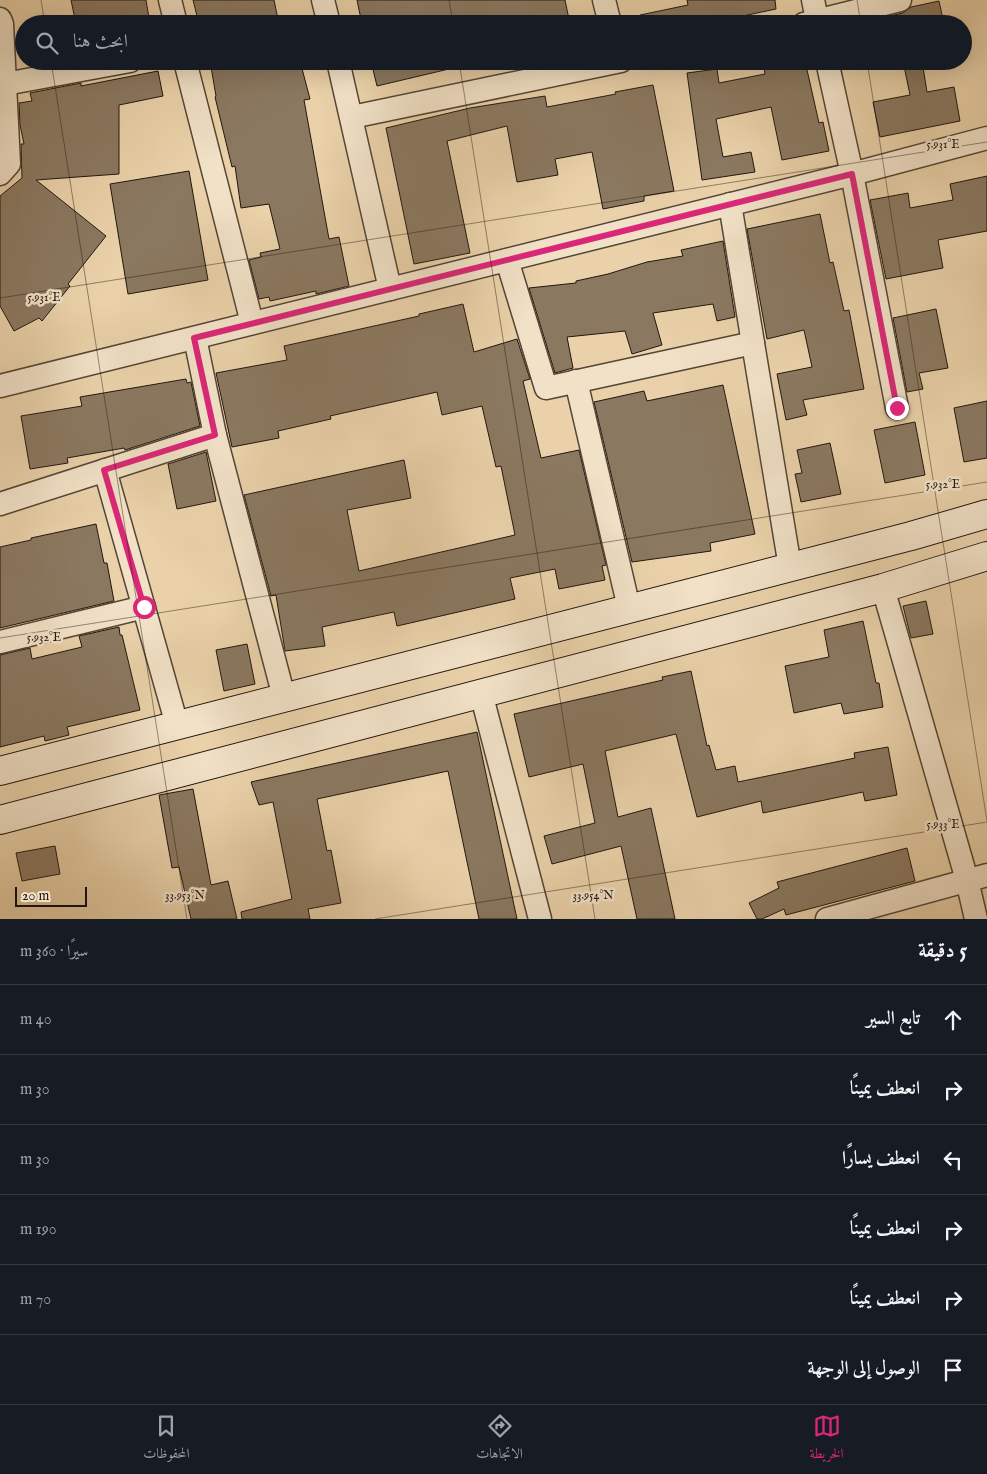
<!DOCTYPE html>
<html lang="ar">
<head>
<meta charset="utf-8">
<style>
	:root { --surface:#171b24; --page:#242831; --text:#f1f3f6; --muted:#9ea1a6; --line:#363941; --accent:#db2777 }
	body { margin:0; font-family:"IM FELL English",Amiri,serif; background:var(--page); color:var(--text); direction:rtl }
	.scale { position:absolute; left:15px; bottom:12px; width:72px; box-sizing:border-box; padding-left:5px; border:2px solid #211710; border-top:0; font-size:14px; line-height:18px; white-space:nowrap; color:#211710; -webkit-text-stroke:4px #f1e1c7; paint-order:stroke }
	.stop { position:absolute; width:15px; height:15px; margin:-11px; border:4px solid #db2777; border-radius:50%; background:#fff }
	.stop.end { background:#db2777; border-color:#fff; box-shadow:0 1px 5px #0008 }
	.list { margin:0; padding:0; list-style:none }
	h2 { display:flex; justify-content:space-between; align-items:center; height:65px; margin:0; padding:0 20px; font-size:21px }
	h2 small { font-size:16px; font-weight:400; color:var(--muted) }
	.list li { display:grid; grid-template-columns:32px 1fr auto; gap:15px; align-items:center; box-sizing:border-box; height:70px; padding:0 20px; border-top:1px solid var(--line) }
	.list b { display:block; font-size:19px; white-space:nowrap }
	.list em { font-size:16px; font-style:normal; color:var(--muted) }
	.icon { flex:none; width:28px; height:28px; fill:none; stroke:currentColor; stroke-width:2; stroke-linecap:round; stroke-linejoin:round }
	.map { position:relative; flex:none; width:987px; height:919px; overflow:hidden; direction:ltr }
	.search { position:absolute; background:var(--surface); box-shadow:0 5px 20px #0002; left:15px; right:15px; top:15px; height:55px; display:flex; align-items:center; gap:12px; box-sizing:border-box; padding:0 18px; border-radius:28px; color:var(--muted); font-size:19px }
	.sheet { height:485px; background:var(--surface) }
	nav { display:flex; justify-content:space-around; align-items:center; box-sizing:border-box; height:70px; border-top:1px solid var(--line); background:var(--surface); font-size:14px; color:var(--muted) }
	nav a { display:grid; justify-items:center; gap:2px }
	nav .on { color:var(--accent) }
	.map>svg:first-child { display:block }
	.building { fill:#8a7860; stroke:#211710 }
	.lines { fill:none; stroke-linecap:round; stroke-linejoin:round }
	.street-casing { stroke:#534636; stroke-width:25 }
	.secondary-casing { stroke:#211710; stroke-width:30 }
	.street { stroke:#f1e1c7; stroke-width:22 }
	.secondary { stroke:#f1e1c7; stroke-width:28 }
	.route { stroke:#db2777; stroke-width:6 }
	.ticks { fill:none; stroke:#211710; stroke-width:1; stroke-opacity:0.45 }
	.ticks-label { font-size:12px; text-anchor:middle; fill:#211710; stroke:#f1e1c7; stroke-width:5; stroke-linejoin:round; paint-order:stroke }
</style>
</head>
<body>
<div class="map">
<svg width="987" height="919" viewBox="0 0 987 919">
	<rect width="100%" height="100%" fill="#ead1a9"/>
	<filter id="stains"><feTurbulence type="fractalNoise" baseFrequency=".004" numOctaves="4"/><feColorMatrix values="0 0 0 0 .2 0 0 0 0 .09 0 0 0 0 .02 0 0 0 .5 -.17"/></filter>
	<radialGradient id="worn" r=".72"><stop offset=".6" stop-color="#630" stop-opacity="0"/><stop offset="1" stop-color="#630" stop-opacity=".3"/></radialGradient>
	<g class="building">
		<path d="M71,0H146L150,24H76Z"/>
		<path d="M193,0H274L279,24H199Z"/>
		<path d="M357,0H565L570,24H362Z"/>
		<path d="M687,0H775L776,9L705,24H641L640,15L688,5Z"/>
		<path d="M939,1L944,24H873L872,20L903,13L911,7Z"/>
		<path d="M210,61H300L310,99L304,100L329,239L339,237L349,286L316,294V291L270,301L269,297L259,299L249,260L261,257L260,253L280,249L269,204L241,208L235,166L232,167L215,97L216,96Z"/>
		<path d="M371,61H448L449,69L377,86Z"/>
		<path d="M763,61H805L819,123L823,122L829,151L782,160L771,107L716,119L723,157L751,152L755,172L702,180L687,73L717,69L719,83L765,74Z"/>
		<path d="M903,61H922L927,92L954,87L960,121L880,137L873,102L910,95Z"/>
		<path d="M158,71L163,96L119,105V174L36,180L106,236L68,284L70,286L42,321L39,318L14,331L0,306V196L22,178L21,144H24L20,125L19,103L32,101L30,93L81,83V86Z"/>
		<path d="M653,85L674,191L644,196V201L603,209L592,152L555,159L558,175L517,182L507,126L447,141L470,253L414,264L386,128L470,108L545,96L547,107L616,94L615,92Z"/>
		<path d="M189,171L208,280L128,294L110,184Z"/>
		<path d="M987,176V231L938,240L943,268L886,279L870,200L908,193L910,208L953,200L950,184Z"/>
		<path d="M820,214L830,263L833,262L844,311L849,310L864,389L803,400L807,415L786,420L777,374L812,367L804,330L767,339L747,229Z"/>
		<path d="M723,241L735,317L717,321L713,304L653,313L662,345L632,354L625,331L567,337L573,368L555,373L529,288L576,283V281L608,274L647,262L683,256L681,250Z"/>
		<path d="M463,304L474,352L517,339L530,379L523,381L541,458L579,450L606,565L602,566L605,580L559,589L555,569L510,578L515,599L397,626L394,612L322,627L325,646L285,651L276,595L271,596L244,495L404,460L411,498L347,510L359,571L515,535L501,466L496,467L482,406L442,415L437,392L330,416L331,419L278,431L279,438L232,447L216,373L287,360L284,346L419,316V314Z"/>
		<path d="M936,309L948,368L919,373L923,389L907,392L893,318Z"/>
		<path d="M186,379L187,383L191,382L200,426L125,450L124,448L67,458L68,463L30,469L21,416L82,406L80,397Z"/>
		<path d="M723,385L755,534L710,543L711,551L632,562L594,402L644,391L647,401Z"/>
		<path d="M987,401V458L964,462L954,408Z"/>
		<path d="M915,422L925,475L885,483L874,430Z"/>
		<path d="M830,443L841,494L801,502L795,474L802,473L797,450Z"/>
		<path d="M206,452L216,501L177,509L168,464Z"/>
		<path d="M96,524L104,563H107L114,601L0,628V547L31,540V538Z"/>
		<path d="M926,601L933,634L911,638L903,606Z"/>
		<path d="M863,621L876,683H879L883,707L844,714L841,703L794,713L785,666L829,657L824,630Z"/>
		<path d="M119,627L120,635H122L140,710L67,727L69,735L45,741L44,736L0,747V655L30,648L32,659L82,647L79,636Z"/>
		<path d="M247,644L255,684L224,691L216,650Z"/>
		<path d="M691,671L707,746L709,745L716,770L735,766L738,782L855,758L854,753L888,747L897,795L865,801L863,792L763,813L761,801L697,817L676,734L605,751L618,817L651,808L675,919H637L621,846L552,864L544,836L595,823L583,764L529,777L514,714L663,680L662,677Z"/>
		<path d="M477,732L517,919H479L448,771L317,799L327,851L331,850L341,903L308,909L310,919H242L241,912L292,899L273,802L259,805L251,782Z"/>
		<path d="M193,789L211,885L228,881L237,919H191L179,867L172,868L159,795Z"/>
		<path d="M55,846L60,874L22,881L16,853Z"/>
		<path d="M907,848L915,881L786,915L784,909L762,919H757L749,903L779,888L777,882Z"/>
	</g>
	<g class="lines">
		<defs>
			<g id="street">
				<path d="M170,0L176,24"/>
				<path d="M323,0L329,24"/>
				<path d="M604,0L610,24"/>
				<path d="M813,0L818,24"/>
				<path d="M0,19L2,24L9,164L0,174"/>
				<path d="M804,24L900,0"/>
				<path d="M185,61L252,323"/>
				<path d="M338,61L390,289"/>
				<path d="M827,61L852,174L897,408"/>
				<path d="M5,84L130,61"/>
				<path d="M352,117L621,61"/>
				<path d="M730,204L790,567"/>
				<path d="M507,260L546,388L753,343"/>
				<path d="M195,338L215,435L284,697"/>
				<path d="M576,381L629,608"/>
				<path d="M0,386L852,174L987,138"/>
				<path d="M105,470L177,725"/>
				<path d="M0,504L215,435"/>
				<path d="M883,588L967,880L976,919"/>
				<path d="M0,642L144,607"/>
				<path d="M481,693L540,919"/>
				<path d="M827,919L987,875"/>
			</g>
			<g id="secondary">
				<path d="M0,771L911,536L987,514"/>
				<path d="M0,820L883,588L987,556"/>
			</g>
		</defs>
		<use href="#street" class="street-casing"/>
		<use href="#secondary" class="secondary-casing"/>
		<use href="#street" class="street"/>
		<use href="#secondary" class="secondary"/>
	</g>
	<g class="lines">
		<path class="route" d="M144,607L104,470L215,435L194,338L852,174L897,408"/>
	</g>
	<path class="ticks" d="M41,0L45,24M449,0L453,24M857,0L861,24M51,61L187,919M459,61L595,919M867,61L987,821M0,298L987,142M0,638L987,482M375,919L987,822"/>
	<g class="ticks-label">
		<text x="943" y="148">5.931°E</text>
		<text x="44" y="301">5.931°E</text>
		<text x="943" y="488">5.932°E</text>
		<text x="44" y="641">5.932°E</text>
		<text x="943" y="828">5.933°E</text>
		<text x="185" y="899">33.953°N</text>
		<text x="593" y="899">33.954°N</text>
	</g>
	<rect width="100%" height="100%" filter="url(#stains)"/>
	<rect width="100%" height="100%" fill="url(#worn)"/>
</svg>
<div class="scale">20 m</div>
<div class="stop" style="left:144px;top:607px"></div>
<div class="stop end" style="left:897px;top:408px"></div>
<div class="search"><svg class="icon" aria-label="search" viewBox="0 0 24 24"><circle cx="10" cy="10" r="6"/><path d="M15 15l6 6"/></svg>ابحث هنا</div>
</div>
<section class="sheet">
<h2>5 دقيقة<small>سيرًا · 360 m</small></h2>
<ul class="list">
<li><svg class="icon" aria-label="ahead" viewBox="0 0 24 24"><path d="M12 20V5M6 11l6-6 6 6"/></svg><div><b>تابع السير</b></div><em>40 m</em></li>
<li><svg class="icon" aria-label="right" viewBox="0 0 24 24"><path d="M7 20v-9h11M14 6l5 5-5 5"/></svg><div><b>انعطف يمينًا</b></div><em>30 m</em></li>
<li><svg class="icon" aria-label="left" viewBox="0 0 24 24"><path d="M17 20v-9H6M10 6l-5 5 5 5"/></svg><div><b>انعطف يسارًا</b></div><em>30 m</em></li>
<li><svg class="icon" aria-label="right" viewBox="0 0 24 24"><path d="M7 20v-9h11M14 6l5 5-5 5"/></svg><div><b>انعطف يمينًا</b></div><em>190 m</em></li>
<li><svg class="icon" aria-label="right" viewBox="0 0 24 24"><path d="M7 20v-9h11M14 6l5 5-5 5"/></svg><div><b>انعطف يمينًا</b></div><em>70 m</em></li>
<li><svg class="icon" aria-label="arrive" viewBox="0 0 24 24"><path d="M6 21V4h12l-3 4 3 4H6"/></svg><div><b>الوصول إلى الوجهة</b></div></li>
</ul>
</section>
<nav>
<a class="on"><svg class="icon" aria-label="map" viewBox="0 0 24 24"><path d="M3 6l6-2 6 2 6-2v14l-6 2-6-2-6 2zM9 4v14M15 6v14"/></svg>الخريطة</a>
<a><svg class="icon" aria-label="directions" viewBox="0 0 24 24"><path d="M12 3l9 9-9 9-9-9zM9 14v-3h6M13 9l2 2-2 2"/></svg>الاتجاهات</a>
<a><svg class="icon" aria-label="saved" viewBox="0 0 24 24"><path d="M7 4h10v16l-5-4-5 4z"/></svg>المحفوظات</a>
</nav>
</body>
</html>
